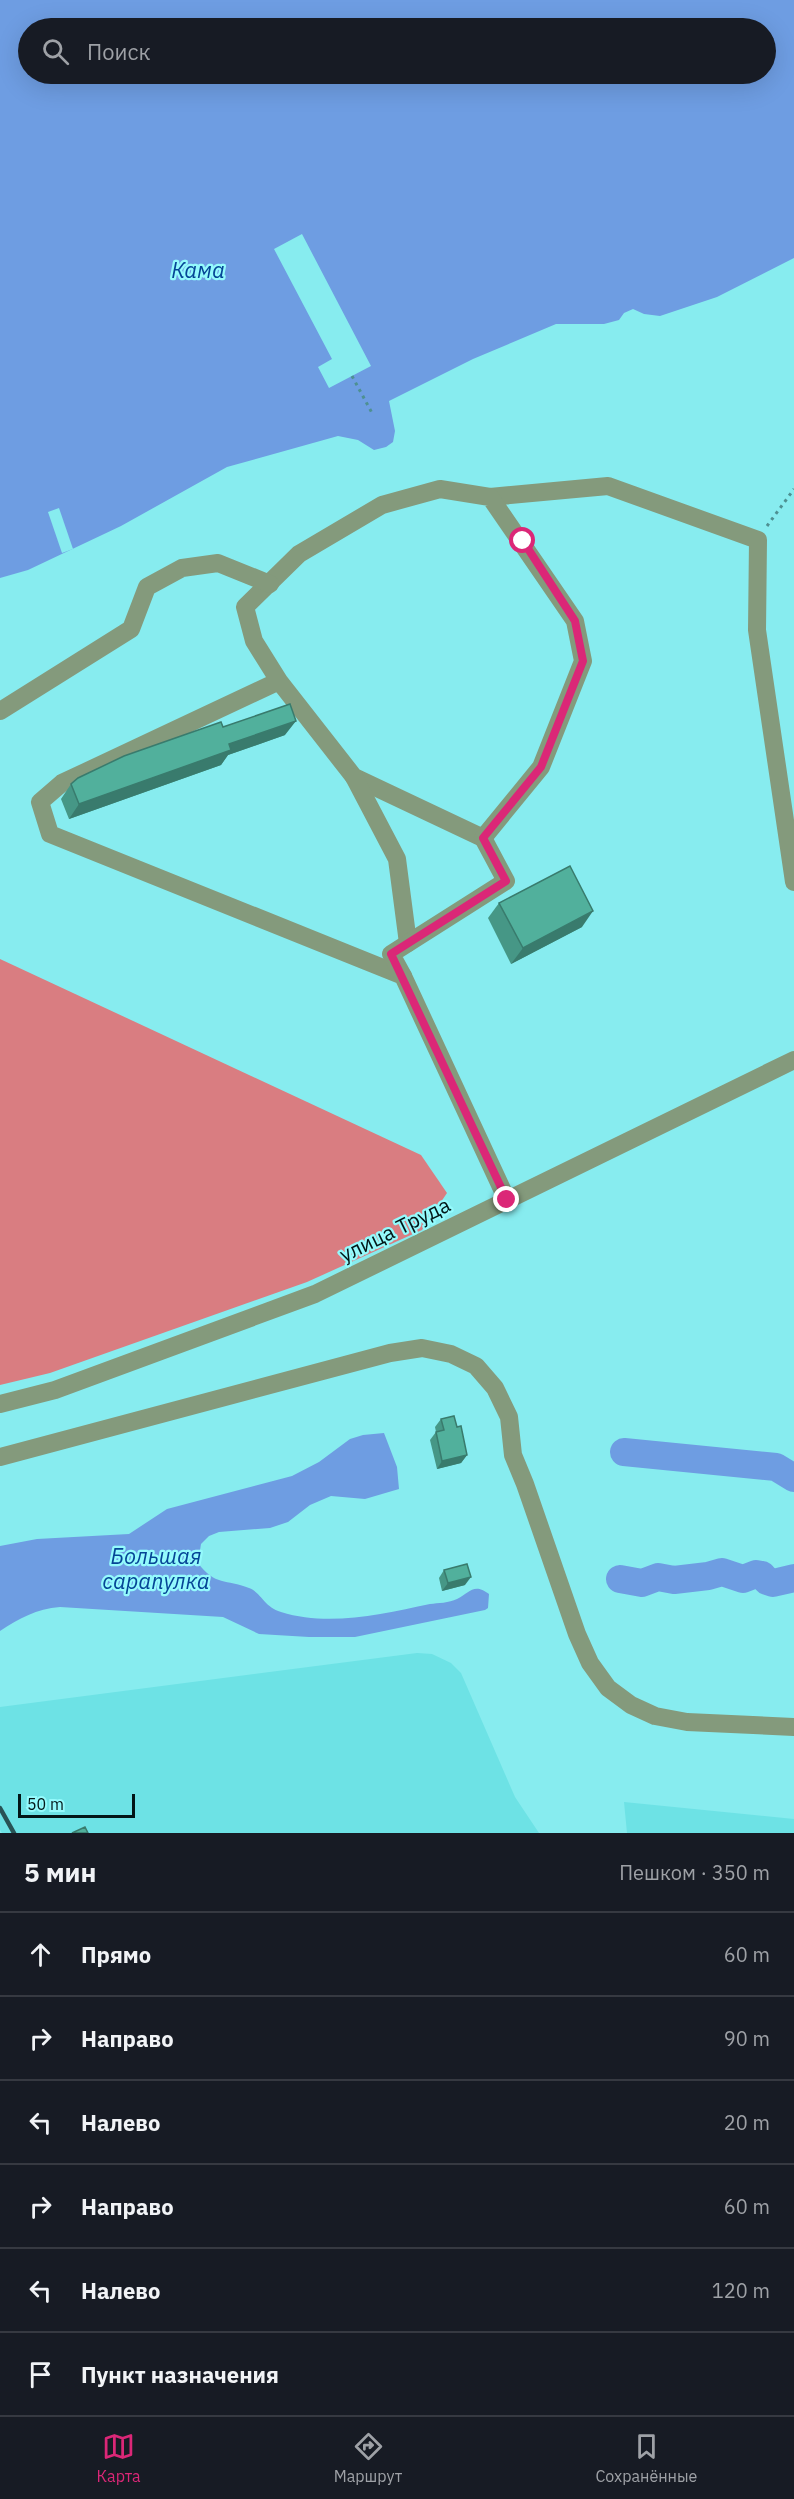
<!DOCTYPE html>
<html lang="ru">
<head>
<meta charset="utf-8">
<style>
	:root { --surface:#171b24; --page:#242831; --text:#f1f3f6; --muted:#9ea1a6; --line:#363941; --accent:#db2777 }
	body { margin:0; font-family:"IBM Plex Sans",sans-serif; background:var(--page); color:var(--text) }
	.scale { position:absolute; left:18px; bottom:15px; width:117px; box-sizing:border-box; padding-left:6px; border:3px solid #021617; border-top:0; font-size:16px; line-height:21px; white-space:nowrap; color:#021617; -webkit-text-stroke:4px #94fafc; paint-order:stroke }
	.stop { position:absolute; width:18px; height:18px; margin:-14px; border:4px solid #db2777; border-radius:50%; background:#fff }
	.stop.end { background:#db2777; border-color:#fff; box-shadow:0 2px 6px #0008 }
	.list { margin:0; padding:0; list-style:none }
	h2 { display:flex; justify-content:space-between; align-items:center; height:78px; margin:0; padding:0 24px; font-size:26px }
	h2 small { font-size:20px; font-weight:400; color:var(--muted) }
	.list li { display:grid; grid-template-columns:39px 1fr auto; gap:18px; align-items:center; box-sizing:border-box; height:84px; padding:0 24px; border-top:2px solid var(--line) }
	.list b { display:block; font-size:22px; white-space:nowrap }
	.list em { font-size:20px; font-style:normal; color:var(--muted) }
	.icon { flex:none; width:33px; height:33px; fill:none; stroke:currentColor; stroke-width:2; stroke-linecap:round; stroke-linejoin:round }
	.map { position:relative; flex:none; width:794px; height:1833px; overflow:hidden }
	.search { position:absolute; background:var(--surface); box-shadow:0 6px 24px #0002; left:18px; right:18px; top:18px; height:66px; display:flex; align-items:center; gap:15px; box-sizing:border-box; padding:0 21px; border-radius:33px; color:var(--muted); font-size:22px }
	.sheet { height:582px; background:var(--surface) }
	nav { display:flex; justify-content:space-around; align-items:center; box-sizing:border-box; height:84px; border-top:2px solid var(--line); background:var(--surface); font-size:16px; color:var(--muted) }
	nav a { display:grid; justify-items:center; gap:3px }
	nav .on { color:var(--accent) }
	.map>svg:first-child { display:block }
	.built { fill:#6de2e5 }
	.forest { fill:#d97d81 }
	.water { fill:#6e9de2; fill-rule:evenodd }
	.pier { fill:#87ecef }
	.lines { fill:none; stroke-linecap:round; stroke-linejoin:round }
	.river { stroke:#6e9de2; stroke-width:28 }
	.path { stroke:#4e9092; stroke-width:3; stroke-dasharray:3 4.5; stroke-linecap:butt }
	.minor { stroke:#849a7c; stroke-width:18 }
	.rail { stroke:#285355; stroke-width:4.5 }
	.wall { fill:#469786 }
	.shaded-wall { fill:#397b6d }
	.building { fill:#51b09c; stroke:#397b6d; stroke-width:1.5 }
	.route { stroke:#db2777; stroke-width:8 }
	.labels { text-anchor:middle; stroke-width:4.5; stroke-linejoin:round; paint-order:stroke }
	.street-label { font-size:21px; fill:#021617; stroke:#94fafc }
	.water-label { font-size:22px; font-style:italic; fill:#054596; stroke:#94fafc }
</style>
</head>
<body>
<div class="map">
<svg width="794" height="1833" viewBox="0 0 794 1833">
	<rect width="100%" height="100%" fill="#87ecef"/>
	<g class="built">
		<path d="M417,1653L432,1654L451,1663L461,1673L515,1797L539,1833H2L0,1830V1707Z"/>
		<path d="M624,1802L794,1819V1833H627Z"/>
	</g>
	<path class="forest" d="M0,959L421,1155L447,1193L422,1230L307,1282L50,1373L0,1385Z"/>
	<g class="water">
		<path d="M0,0H794V258L717,297L660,316L644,314L633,309L624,313L619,320L604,324H556L473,359L389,401L395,431L393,442L386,447L374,450L358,440L338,436L227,467L121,526L28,570L0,578ZM28,28H766V74H28Z"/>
		<path d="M384,1433L397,1467L399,1489L365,1499L331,1496L310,1505L288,1522L270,1528L219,1532L209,1536L201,1544L198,1563C215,1586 226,1579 249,1588C262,1593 263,1606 281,1612C329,1627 382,1614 430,1604C438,1603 449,1603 457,1599C469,1593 474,1582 489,1594L488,1608L485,1610L355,1637H309L259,1634L223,1617L60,1607C36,1609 20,1618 0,1631V1546L37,1539L129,1534L167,1509L292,1476L319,1462L350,1439L363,1435Z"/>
		<path d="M703,1454L756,1458L794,1465V1488L771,1471L706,1463Z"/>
	</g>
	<g class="pier">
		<path d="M302,234L371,366L329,388L318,367L332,359L274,249Z"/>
		<path d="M59,508L73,549L62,553L48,512Z"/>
	</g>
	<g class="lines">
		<g class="river">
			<path d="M624,1452L776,1467L794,1478"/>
			<path d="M620,1579L642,1583L658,1577L674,1580L708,1576L722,1572L743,1579L756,1574L762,1575L767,1581L773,1583L794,1578"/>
		</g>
		<g class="path">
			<path d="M352,376L372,413"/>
			<path d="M767,526L794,489"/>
		</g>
		<g class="minor">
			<path d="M490,497L608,486L758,540L757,630L794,882"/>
			<path d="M279,681L254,641L245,607L299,554L382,505L440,489L490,497L575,621L583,661L541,767L483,838L354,777L279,681L62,783L40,802L50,834L403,976L507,1200"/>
			<path d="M0,711L131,629L147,587L182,568L218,563L270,584"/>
			<path d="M354,777L397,859L408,943"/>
			<path d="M403,976L391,954L506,881L483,838"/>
			<path d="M0,1404L55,1390L315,1294L794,1060"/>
			<path d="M0,1457L390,1353L422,1348L451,1354L476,1366L495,1388L509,1417L513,1455L525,1484L577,1634L590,1663L608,1688L631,1705L655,1716L687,1722L794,1727"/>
		</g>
		<path class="rail" d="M0,1808L14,1833"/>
	</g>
	<g class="wall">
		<path d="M223,727L285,735L228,755L221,765L69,819L61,799L71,784Z"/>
		<path d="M499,903L582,927L511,964L488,918Z"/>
		<path d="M441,1419L457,1427L467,1455L461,1463L437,1469L430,1440L436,1432L435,1427Z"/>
		<path d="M444,1570L465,1585L442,1591L439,1578Z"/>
	</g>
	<g class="shaded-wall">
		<path d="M296,721L285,735L228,755L221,765L69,819L79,804L229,744Z"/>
		<path d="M593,911L582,927L511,964L523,948Z"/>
		<path d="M467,1455L461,1463L437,1469L442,1461Z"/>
		<path d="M471,1577L465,1585L442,1591L448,1583Z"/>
	</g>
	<g class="building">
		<path d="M290,704L296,721L229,744L231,750L79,804L71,784L78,778L124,756L221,722L223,727Z"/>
		<path d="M570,866L593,911L523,948L499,903Z"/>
		<path d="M454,1416L457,1427L461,1426L467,1455L442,1461L436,1432L444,1430L441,1419Z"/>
		<path d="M467,1564L471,1577L448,1583L444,1570Z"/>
		<path d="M85,1827L88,1833H72Z"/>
	</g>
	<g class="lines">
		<path class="route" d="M507,1200L391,954L506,881L483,838L541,767L583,661L575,621L523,541"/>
	</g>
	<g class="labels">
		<g class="street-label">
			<text transform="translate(395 1230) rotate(-26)" y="7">улица Труда</text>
		</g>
		<g class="water-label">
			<text x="198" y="278">Кама</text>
			<text x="156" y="1564">Большая<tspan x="156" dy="25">сарапулка</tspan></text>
		</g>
	</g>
</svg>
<div class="scale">50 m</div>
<div class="stop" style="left:523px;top:541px"></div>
<div class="stop end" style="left:507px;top:1200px"></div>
<div class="search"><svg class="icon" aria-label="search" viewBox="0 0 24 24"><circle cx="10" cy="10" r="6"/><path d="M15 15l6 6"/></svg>Поиск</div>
</div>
<section class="sheet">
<h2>5 мин<small>Пешком · 350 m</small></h2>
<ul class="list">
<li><svg class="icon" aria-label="ahead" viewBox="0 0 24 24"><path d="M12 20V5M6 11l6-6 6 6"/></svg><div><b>Прямо</b></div><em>60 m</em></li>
<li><svg class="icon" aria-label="right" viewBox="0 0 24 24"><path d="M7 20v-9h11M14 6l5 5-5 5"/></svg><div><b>Направо</b></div><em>90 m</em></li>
<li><svg class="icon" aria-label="left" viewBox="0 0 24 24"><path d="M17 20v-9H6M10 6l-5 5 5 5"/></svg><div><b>Налево</b></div><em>20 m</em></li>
<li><svg class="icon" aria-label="right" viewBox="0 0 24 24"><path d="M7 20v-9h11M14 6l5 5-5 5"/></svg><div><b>Направо</b></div><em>60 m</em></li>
<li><svg class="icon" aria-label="left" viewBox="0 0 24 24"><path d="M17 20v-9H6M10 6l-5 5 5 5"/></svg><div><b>Налево</b></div><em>120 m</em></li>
<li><svg class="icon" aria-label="arrive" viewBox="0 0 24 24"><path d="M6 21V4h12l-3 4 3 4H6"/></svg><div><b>Пункт назначения</b></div></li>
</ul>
</section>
<nav>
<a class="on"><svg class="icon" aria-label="map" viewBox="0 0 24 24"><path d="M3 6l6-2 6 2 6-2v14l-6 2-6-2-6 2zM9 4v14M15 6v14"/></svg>Карта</a>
<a><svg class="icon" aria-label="directions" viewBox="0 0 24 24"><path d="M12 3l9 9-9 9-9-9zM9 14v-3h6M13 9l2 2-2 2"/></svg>Маршрут</a>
<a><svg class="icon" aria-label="saved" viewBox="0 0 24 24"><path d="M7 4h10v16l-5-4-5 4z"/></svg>Сохранённые</a>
</nav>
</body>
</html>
